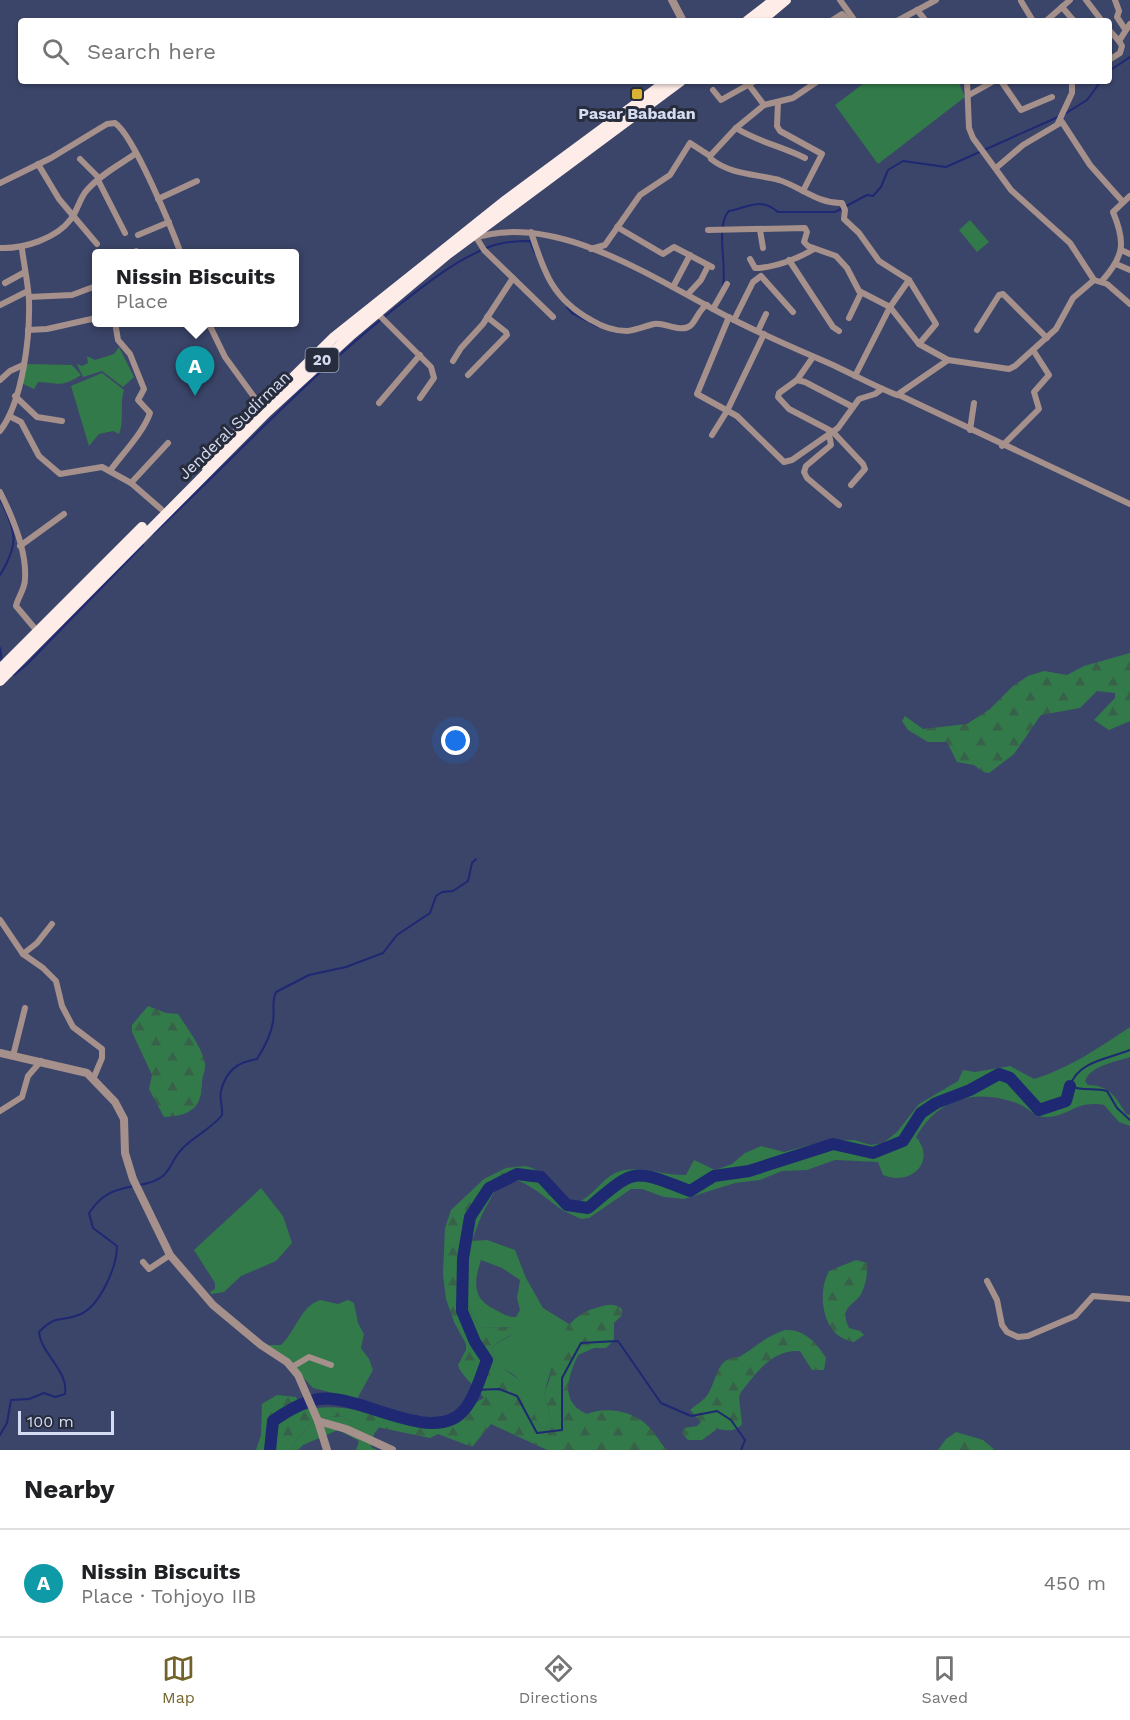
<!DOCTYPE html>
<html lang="en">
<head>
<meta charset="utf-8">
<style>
	:root { --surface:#fff; --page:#f2f2f2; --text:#202124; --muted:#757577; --line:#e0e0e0; --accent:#73632b }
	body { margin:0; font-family:"Work Sans",sans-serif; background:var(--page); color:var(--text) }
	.scale { position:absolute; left:18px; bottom:15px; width:96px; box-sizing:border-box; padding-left:6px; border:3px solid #d5dcf2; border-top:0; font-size:16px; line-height:21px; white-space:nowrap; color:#d5dcf2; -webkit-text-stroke:4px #282d3d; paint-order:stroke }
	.you { position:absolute; left:456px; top:741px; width:21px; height:21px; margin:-15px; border:4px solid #fff; border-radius:50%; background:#1a73e8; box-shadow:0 0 0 9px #1a73e833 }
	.badge { display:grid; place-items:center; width:39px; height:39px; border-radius:50%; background:var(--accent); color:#fff; font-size:20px; font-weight:700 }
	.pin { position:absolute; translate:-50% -50px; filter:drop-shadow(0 2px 3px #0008) }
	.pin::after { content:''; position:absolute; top:32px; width:21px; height:18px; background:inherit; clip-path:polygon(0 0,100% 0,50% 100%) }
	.popup { position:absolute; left:92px; top:249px; width:207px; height:78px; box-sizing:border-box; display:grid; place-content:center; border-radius:6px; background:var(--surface); filter:drop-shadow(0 2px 4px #0005); font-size:20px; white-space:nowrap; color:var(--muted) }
	.popup b { font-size:22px; color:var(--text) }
	.popup::after { content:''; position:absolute; left:50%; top:100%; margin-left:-12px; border:12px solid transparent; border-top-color:var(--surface) }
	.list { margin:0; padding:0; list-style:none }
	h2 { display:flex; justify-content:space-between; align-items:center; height:78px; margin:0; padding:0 24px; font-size:26px }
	h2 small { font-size:20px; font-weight:400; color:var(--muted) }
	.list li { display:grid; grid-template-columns:39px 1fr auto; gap:18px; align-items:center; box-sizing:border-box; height:108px; padding:0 24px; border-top:2px solid var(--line) }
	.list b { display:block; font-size:22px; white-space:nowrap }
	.list p { margin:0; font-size:20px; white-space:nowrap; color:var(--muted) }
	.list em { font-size:20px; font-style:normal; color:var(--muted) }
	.icon { flex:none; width:33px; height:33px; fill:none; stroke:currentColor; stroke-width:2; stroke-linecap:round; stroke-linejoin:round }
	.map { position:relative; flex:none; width:1130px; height:1450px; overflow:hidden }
	.search { position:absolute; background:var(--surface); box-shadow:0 2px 4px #0004; left:18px; right:18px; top:18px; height:66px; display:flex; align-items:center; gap:15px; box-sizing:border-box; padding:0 21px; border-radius:6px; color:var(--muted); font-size:22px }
	.sheet { height:186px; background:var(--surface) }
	nav { display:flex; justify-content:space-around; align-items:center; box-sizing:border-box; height:84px; border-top:2px solid var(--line); background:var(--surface); font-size:16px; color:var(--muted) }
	nav a { display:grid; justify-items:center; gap:3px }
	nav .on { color:var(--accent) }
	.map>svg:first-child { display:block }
	.green { fill:#327a49; fill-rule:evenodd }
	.forest { fill:url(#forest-firs) }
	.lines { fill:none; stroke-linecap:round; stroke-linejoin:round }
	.stream { stroke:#1e2873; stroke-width:2 }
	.river { stroke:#1e2873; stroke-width:12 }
	.minor { stroke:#a6908b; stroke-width:6 }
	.tertiary { stroke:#a6908b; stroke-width:8 }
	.trunk { stroke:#feece8; stroke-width:10 }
	.poi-dot { fill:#d9b334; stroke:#282d3d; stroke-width:2 }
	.labels { text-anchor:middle; stroke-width:6; stroke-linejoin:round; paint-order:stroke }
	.shield { fill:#282d3d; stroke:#a1a8bc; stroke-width:1.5 }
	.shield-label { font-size:15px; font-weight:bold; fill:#d5dcf2 }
	.poi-label { font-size:16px; font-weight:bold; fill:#d5dcf2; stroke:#282d3d }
	.street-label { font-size:16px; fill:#d5dcf2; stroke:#282d3d }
</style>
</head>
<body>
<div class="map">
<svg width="1130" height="1450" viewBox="0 0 1130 1450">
	<defs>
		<pattern id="forest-firs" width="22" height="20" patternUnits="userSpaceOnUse" patternTransform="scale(1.5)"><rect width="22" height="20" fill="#327a49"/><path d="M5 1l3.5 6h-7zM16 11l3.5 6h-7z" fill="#386149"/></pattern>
	</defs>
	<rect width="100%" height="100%" fill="#3b4569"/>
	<g class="green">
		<path d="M867,81H958L965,97L878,164L835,105Z"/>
		<path d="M970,220L989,242L977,252L959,230Z"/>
		<path d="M119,347L134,377L123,387L102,371L83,377L77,364L82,366L88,363L87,356L95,360L114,354Z"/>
		<path d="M27,364L72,365L81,375C61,388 59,383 38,382L34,389L21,383Z"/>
		<path d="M102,373L124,390C119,405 125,420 119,434L113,431L99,434L89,446L71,386Z"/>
		<path d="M1130,1027V1057C1116,1062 1091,1065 1085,1081L1088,1085C1109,1085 1116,1097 1126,1114L1130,1115V1126L1119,1122L1104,1105C1075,1100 1071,1116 1047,1117C1035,1118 1029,1108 1019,1104C977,1088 939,1097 916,1137C937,1161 911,1187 883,1175L878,1162L835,1160L807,1170L782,1171L760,1180L735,1183L684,1199L664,1197L642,1189H631L589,1218L581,1219L566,1212L571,1210L569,1199L577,1203C593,1196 600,1181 615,1173C637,1163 663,1176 686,1175L694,1160L715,1170L732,1164L745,1153L761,1146L784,1152L824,1141L854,1140L871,1145L883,1143L897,1132L919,1104L958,1081L963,1070L975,1072L1010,1066L1034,1079C1070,1068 1100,1047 1130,1027Z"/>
		<path d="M261,1188L283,1216L292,1243L276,1261L241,1276L224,1292L211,1294L210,1292L215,1289V1283L194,1250Z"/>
		<path d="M487,1240L515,1250L526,1278L543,1308L569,1324L560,1340L545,1390C543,1402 552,1413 551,1425L545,1430C530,1417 531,1399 521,1383C513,1368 495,1374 492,1347C500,1340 515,1336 519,1327L482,1328C458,1306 467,1269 471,1241ZM481,1260L502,1268L520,1280L517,1298L520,1310L516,1317C506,1317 502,1313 494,1309C472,1298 474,1282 481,1260Z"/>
		<path d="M320,1300L338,1304L348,1300L354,1303L358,1323L364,1334L361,1348L369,1359L373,1370L357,1399L313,1388L281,1354L269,1349V1345H281C296,1331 300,1307 320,1300Z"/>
		<path d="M343,1416L348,1421L380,1426L374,1434L371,1447L377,1450H356L359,1441L338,1430L303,1445L298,1450H289L310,1424L329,1417Z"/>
	</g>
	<g class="forest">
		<path d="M1130,653V721L1109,730L1094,720L1115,698V693L1097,691L1080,708L1041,715L1014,754L989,773L983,772L974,765L957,762L947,742H928L908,730L902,721L905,716L923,729L967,724L990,709L1013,686L1028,676L1044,671L1067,675L1084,666Z"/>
		<path d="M148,1006L166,1013L178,1014C187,1028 202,1047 205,1064C206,1070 202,1076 202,1082C202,1109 189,1116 164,1117L149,1089L152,1075L132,1032V1025Z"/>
		<path d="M525,1166C541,1168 569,1195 571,1210L566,1212C551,1204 527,1178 510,1180C500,1181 495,1190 491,1198C471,1230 450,1299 482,1328L520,1327C514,1336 500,1339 492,1347C494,1371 515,1372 528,1388C539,1402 527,1415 545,1430L551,1425C552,1413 543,1402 545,1390C550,1381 551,1373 552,1363C556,1339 571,1314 596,1308C606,1305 613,1302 622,1309V1315L614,1323V1340L606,1348H594L578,1355C568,1377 559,1402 587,1414C606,1406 635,1411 649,1427C656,1434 660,1443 667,1450H547L491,1424L472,1447L438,1434L430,1438L348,1421L343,1416L329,1417L310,1424L289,1450H256L261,1435L262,1404L277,1395L296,1397L301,1410C315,1408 329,1406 343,1408C369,1410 422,1434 448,1425C463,1419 469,1404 484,1398C477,1389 460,1374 458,1365L466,1350V1344L454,1322L446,1299L443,1274L445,1228L451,1210L484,1179L506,1168Z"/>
		<path d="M856,1260L867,1263C868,1271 866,1284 862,1292C856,1306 838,1305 849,1328L860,1331L864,1335L854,1342C823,1338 816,1295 829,1271Z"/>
		<path d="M785,1330C804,1329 817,1343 826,1358L824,1370H812L800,1351C772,1349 757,1372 741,1392L739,1397L742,1424C734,1433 728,1430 717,1429L702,1440H688L682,1433L684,1428L697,1426L701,1422L690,1410C695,1405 704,1401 708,1394C717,1380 716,1357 739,1357C754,1349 767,1335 785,1330Z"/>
		<path d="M956,1432L983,1440L995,1450H938L946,1439Z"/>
	</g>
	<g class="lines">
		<g class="stream">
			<path d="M1109,71L1130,57"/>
			<path d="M1063,115L1087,100L1101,81"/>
			<path d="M723,287C727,264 715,225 729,211C749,207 761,197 778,212H835L867,195L873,196L881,187L888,170L903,161L946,167L1058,117"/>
			<path d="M567,307L572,313L599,327"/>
			<path d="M0,499C17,532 19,544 0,575"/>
			<path d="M153,534C233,459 307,378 394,309C422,287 455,260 489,247C502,242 516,241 530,241L535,253"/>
			<path d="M0,648L2,662"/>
			<path d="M12,673L14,675L26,665L143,545"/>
			<path d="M1130,1050C1108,1059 1078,1061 1070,1086C1085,1092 1094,1087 1107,1091L1117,1108L1130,1120"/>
			<path d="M139,1185C176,1179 165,1163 186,1145C198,1134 212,1128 222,1115C223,1107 219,1098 221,1091C226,1071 237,1062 257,1059C264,1048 271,1034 273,1022C275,1011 271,1002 276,992L309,975L346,967L383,953L397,935L430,913L436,896L442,892L453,891L468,881L472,863L476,859"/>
			<path d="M474,1390L499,1389L517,1396L537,1433L562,1430V1378L581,1343L618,1341L661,1403L691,1416L717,1411L731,1420L745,1440L741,1450"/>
			<path d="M0,1435L7,1423L11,1400L29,1399L44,1393L55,1397L65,1394C69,1371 41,1354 39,1332C57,1313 61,1323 81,1314C100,1305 117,1267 117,1246L93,1228L89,1213C101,1195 112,1190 134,1186"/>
		</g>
		<path class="river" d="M270,1450L273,1421C287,1411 302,1402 319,1399C359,1393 434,1447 464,1410C475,1398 481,1375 487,1360L475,1342L462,1311L463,1258L470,1217L489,1188L517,1174L541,1177L567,1205L588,1208C636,1168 631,1168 690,1191L714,1176L749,1171L833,1144L873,1153L903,1141L921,1113L936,1103L970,1090L999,1074L1010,1078L1039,1110L1066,1101L1070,1086"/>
		<g class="minor">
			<path d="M840,0L855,21"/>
			<path d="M1086,0L1102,21"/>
			<path d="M1115,0L1119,11L1117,17L1125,29"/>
			<path d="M1021,1L1033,21"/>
			<path d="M1062,7L1074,21"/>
			<path d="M917,10L926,21"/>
			<path d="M831,21L842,14L849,21"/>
			<path d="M897,21L936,0"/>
			<path d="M1046,21L1070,0"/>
			<path d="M1109,30L1119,41L1130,24"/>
			<path d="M1109,60L1120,53L1122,46L1119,41"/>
			<path d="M967,81L969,128L973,138L1011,190L1070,243L1094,280"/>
			<path d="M1001,81L1021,110L1052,97"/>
			<path d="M749,85L764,105L793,98L818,81"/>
			<path d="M713,90L721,100L755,81"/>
			<path d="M969,95L994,81"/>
			<path d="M778,102L777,126L780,131L822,154L803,191"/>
			<path d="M764,105L736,128L710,156L711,159C731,175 757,174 779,180C801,187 818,204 842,203L845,210L844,219L859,233L879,261L909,280L890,307L855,376"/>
			<path d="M1058,123L1072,93V81"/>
			<path d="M736,128C758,142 781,146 805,158"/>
			<path d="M80,159L99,178"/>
			<path d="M38,164L59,199L97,244"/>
			<path d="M996,168L1023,145L1062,122L1090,165L1123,202"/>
			<path d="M98,180L125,233"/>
			<path d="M0,183L51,158L107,124L115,123C134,136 172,229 181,254"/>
			<path d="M158,199L197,181"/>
			<path d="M617,227L663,254L674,247L712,267"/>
			<path d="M708,230L805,228L807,232L804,242L808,246L836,256L847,268L859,291L890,307L919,344L948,360"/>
			<path d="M760,230L763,248"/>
			<path d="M531,232C544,273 553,299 591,320C601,326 615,331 627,331C636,330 645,326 654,324C664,322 680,333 690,326C697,320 698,310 707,305"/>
			<path d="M138,235L169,222"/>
			<path d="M476,237L484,250L553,317"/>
			<path d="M474,238C558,211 659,282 732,319C765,336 801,351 835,366C856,376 876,387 897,395L948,360L1009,369L1015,366L1056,329L1073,298L1094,280L1107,284L1130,304"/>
			<path d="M0,248C23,249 56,239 71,219C78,210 79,199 87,190C100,175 119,165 135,154"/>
			<path d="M591,249L605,245L640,195L670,175L690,143L710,156"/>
			<path d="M1121,250L1130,254"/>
			<path d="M136,251L137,254"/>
			<path d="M750,259L755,268C774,268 797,259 814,249"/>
			<path d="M789,260L833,327L839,331"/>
			<path d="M1116,264L1130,270"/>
			<path d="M909,280L936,324L919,344"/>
			<path d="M1102,281C1124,256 1126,243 1113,212L1130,196"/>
			<path d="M5,283L25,272"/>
			<path d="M673,287L690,255"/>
			<path d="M688,294L701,280L708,266"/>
			<path d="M29,297L72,295L96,286"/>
			<path d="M0,305L28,291"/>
			<path d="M713,309L727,284"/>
			<path d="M377,313L431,367L434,378L420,398"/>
			<path d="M729,317L697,394L737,416L784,462L792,460L838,428L859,399L875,394L882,389"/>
			<path d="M849,318L861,293"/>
			<path d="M734,320L753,282L761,276L793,312"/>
			<path d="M208,322L225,357L262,408"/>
			<path d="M28,330L47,329L96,318"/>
			<path d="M977,330L999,295L1003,294L1047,338"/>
			<path d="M758,331L766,314"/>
			<path d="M813,357L797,380L779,393L778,397L789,409L833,432L863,464L865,469L851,485"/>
			<path d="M453,361L461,348L483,324L513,278"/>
			<path d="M468,375L507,335L506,332L487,317"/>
			<path d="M0,380L10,371L23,365"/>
			<path d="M797,380L805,382L853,407"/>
			<path d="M899,395L1130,504"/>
			<path d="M15,396L37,417L62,421"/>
			<path d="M379,403L420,355"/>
			<path d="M9,416L21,422L39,456L60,474L102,467L131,483L161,509"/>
			<path d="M970,430L974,403"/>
			<path d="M0,431C23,401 30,337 29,300C28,283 24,265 22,249"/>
			<path d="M829,434L831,445L806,466L804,472L807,478L839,505"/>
			<path d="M712,435L727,411L764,334"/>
			<path d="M1002,446L1039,409L1034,392L1049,375L1033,350"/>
			<path d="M110,471C123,453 143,433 150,413L138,400L144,389L130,354L118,340L115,322"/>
			<path d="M131,483L168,443"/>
			<path d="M0,492C12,516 27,551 25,579C25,589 18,597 16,606L37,631"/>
			<path d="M20,546L64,514"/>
			<path d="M0,920L23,954L43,968L56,981L62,1006L73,1027L102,1049V1058L94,1077"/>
			<path d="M23,954L37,943L52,924"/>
			<path d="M13,1056L25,1008"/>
			<path d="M0,1111L22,1097L28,1076L41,1061"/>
			<path d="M143,1262L149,1269L170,1255"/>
			<path d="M987,1281L997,1300L1002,1325L1007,1332L1018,1337L1028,1336L1075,1316L1093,1296L1130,1299"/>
			<path d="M292,1367L309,1357L331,1365"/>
		</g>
		<g class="tertiary">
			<path d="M672,0L683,21"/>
			<path d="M0,1053L87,1073L115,1102L124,1119L125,1153L133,1179L170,1255L213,1305L261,1345L287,1362L298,1375L318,1421L327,1450"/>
			<path d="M318,1421L346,1429L392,1450"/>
		</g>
		<g class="trunk">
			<path d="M747,21L774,0"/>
			<path d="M761,21L786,0"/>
			<path d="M204,465L333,338L506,200L667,81"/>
			<path d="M0,669L142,527"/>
			<path d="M0,681L267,412L350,336L448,254L681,81"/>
		</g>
	</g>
	<rect class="poi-dot" x="631" y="88" width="12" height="12" rx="3"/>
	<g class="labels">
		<rect class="shield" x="305.5" y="348" width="33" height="24" rx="4.5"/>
		<g class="shield-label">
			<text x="322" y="365">20</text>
		</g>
		<g class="poi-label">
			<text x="637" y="119">Pasar Babadan</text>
		</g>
		<g class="street-label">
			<text transform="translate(234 425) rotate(-44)" y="6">Jenderal Sudirman</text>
		</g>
	</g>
</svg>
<div class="scale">100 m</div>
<div class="you"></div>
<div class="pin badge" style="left:195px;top:396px;background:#0f9aa8">A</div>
<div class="popup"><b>Nissin Biscuits</b>Place</div>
<div class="search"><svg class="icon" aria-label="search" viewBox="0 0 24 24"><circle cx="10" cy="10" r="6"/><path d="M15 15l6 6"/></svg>Search here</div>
</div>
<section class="sheet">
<h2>Nearby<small></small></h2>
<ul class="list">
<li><span class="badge" style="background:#0f9aa8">A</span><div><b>Nissin Biscuits</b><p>Place · Tohjoyo IIB</p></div><em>450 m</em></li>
</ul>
</section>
<nav>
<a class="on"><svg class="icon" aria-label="map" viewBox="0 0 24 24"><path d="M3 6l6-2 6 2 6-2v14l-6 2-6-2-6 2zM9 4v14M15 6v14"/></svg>Map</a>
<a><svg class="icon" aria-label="directions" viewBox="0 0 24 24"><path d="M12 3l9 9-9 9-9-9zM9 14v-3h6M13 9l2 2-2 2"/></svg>Directions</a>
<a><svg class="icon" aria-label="saved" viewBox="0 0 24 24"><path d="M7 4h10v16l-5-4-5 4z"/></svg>Saved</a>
</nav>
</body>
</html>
